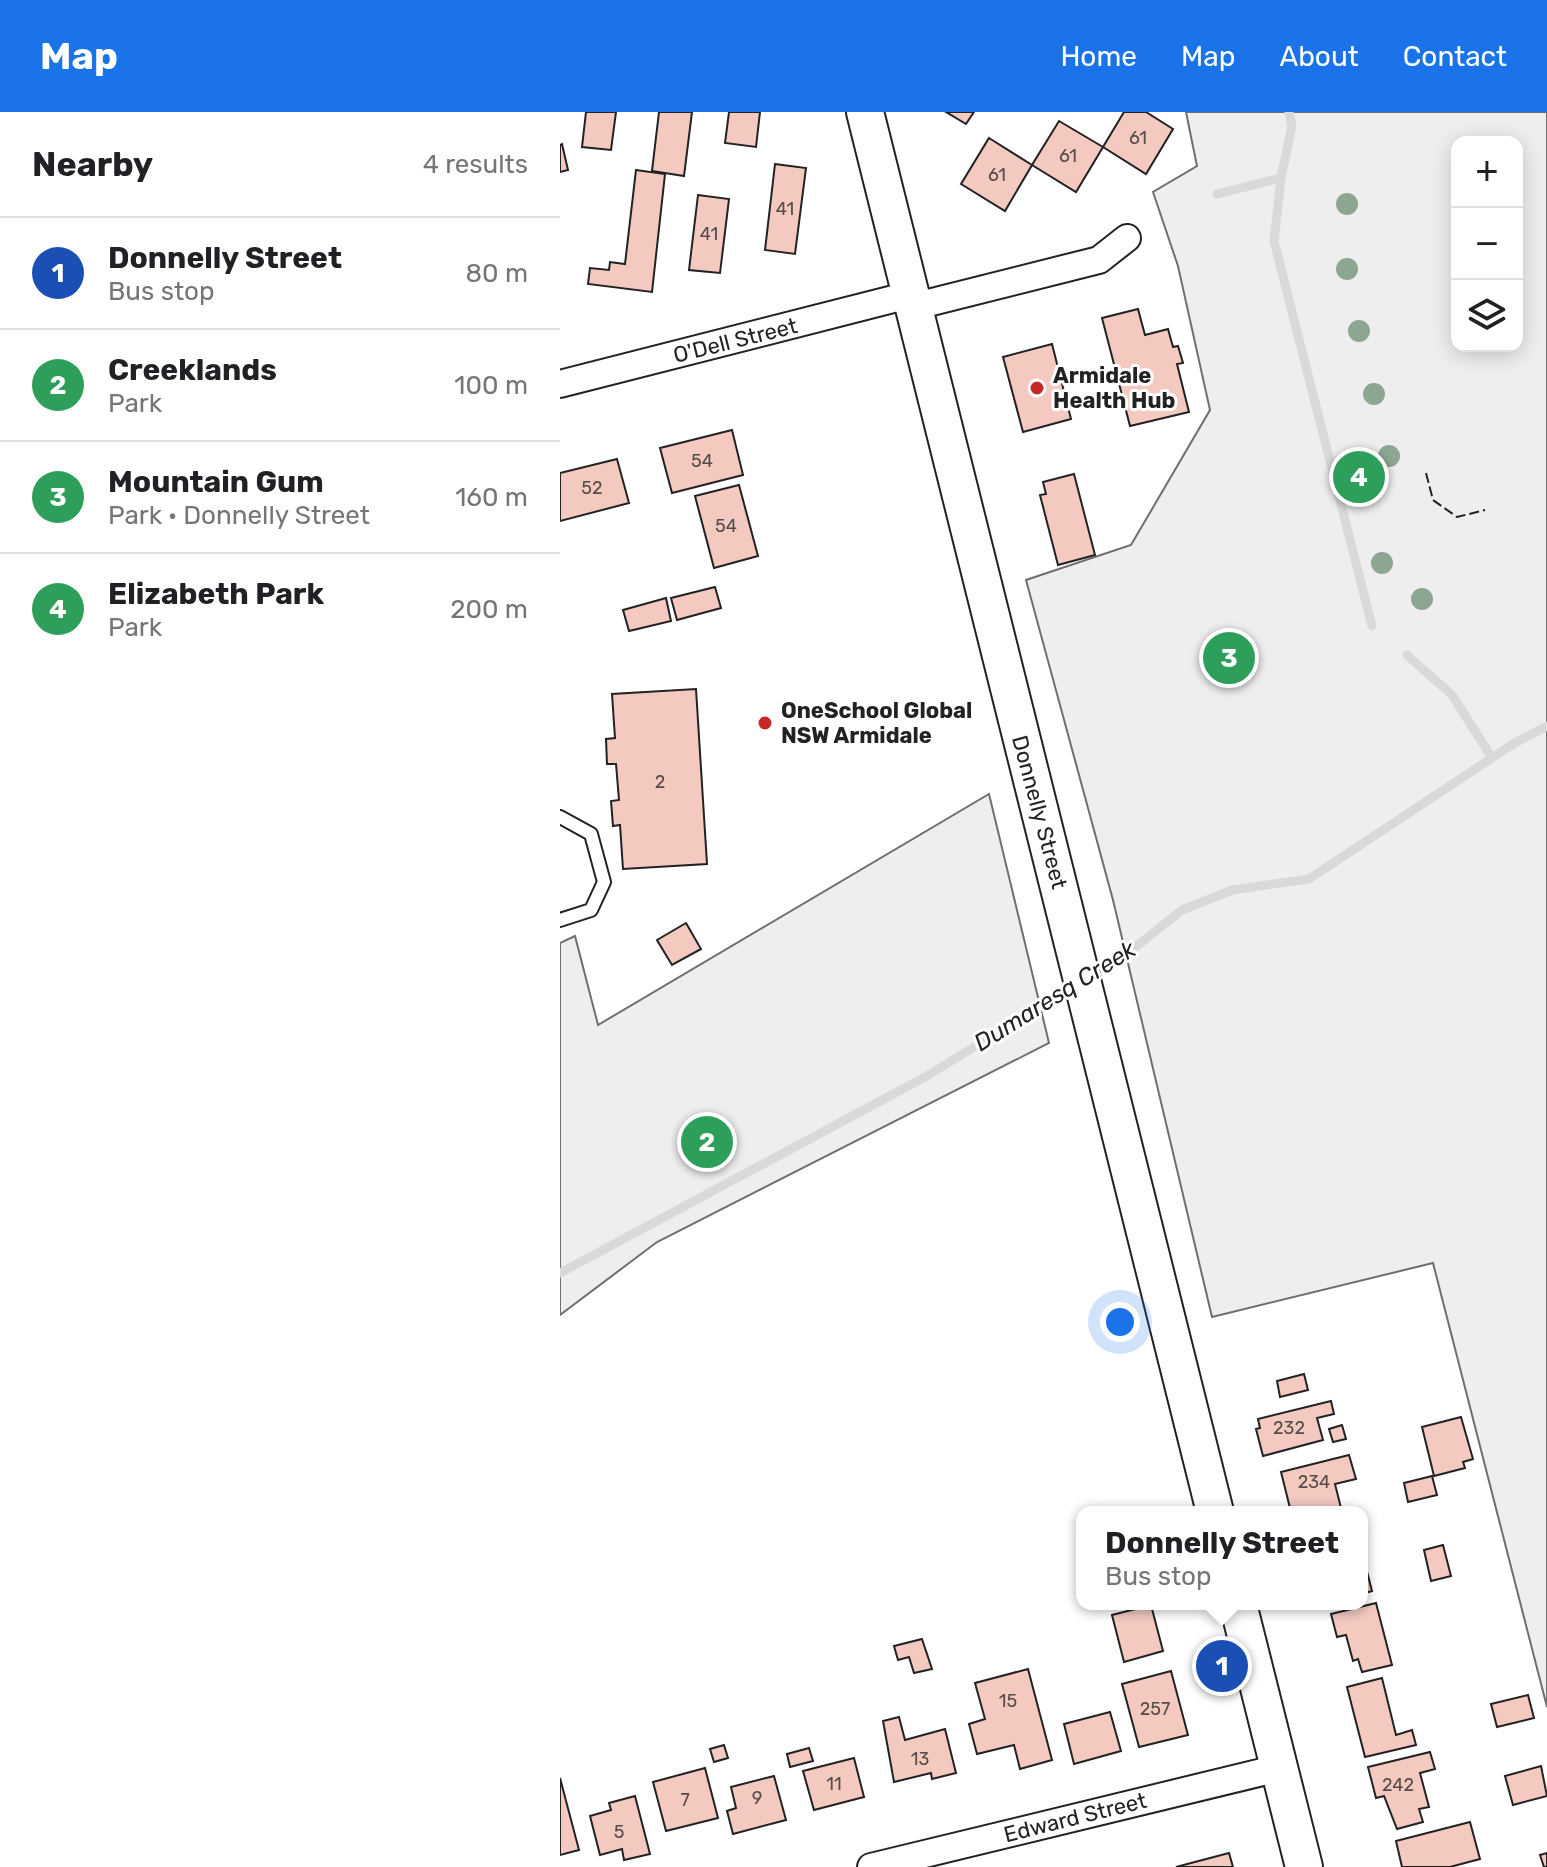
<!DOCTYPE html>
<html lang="en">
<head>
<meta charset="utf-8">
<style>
	:root { --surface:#fff; --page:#f6f6f6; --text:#202124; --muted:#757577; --line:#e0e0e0; --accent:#1a73e8 }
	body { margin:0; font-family:Rubik,sans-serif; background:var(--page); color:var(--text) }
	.controls { position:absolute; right:24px; top:24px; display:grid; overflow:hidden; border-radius:16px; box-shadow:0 4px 20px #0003 }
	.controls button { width:72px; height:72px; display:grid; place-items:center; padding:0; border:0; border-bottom:2px solid var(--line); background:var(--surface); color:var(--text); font:40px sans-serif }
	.you { position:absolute; left:560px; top:1210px; width:28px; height:28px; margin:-20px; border:6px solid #fff; border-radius:50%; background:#1a73e8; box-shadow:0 0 0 12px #1a73e833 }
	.badge { display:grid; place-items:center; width:52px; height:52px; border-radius:50%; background:var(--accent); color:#fff; font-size:26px; font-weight:700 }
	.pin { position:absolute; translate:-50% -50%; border:4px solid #fff; box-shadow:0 2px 8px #0006 }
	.popup { position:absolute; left:516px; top:1394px; width:292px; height:104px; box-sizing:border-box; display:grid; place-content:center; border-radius:16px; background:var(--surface); filter:drop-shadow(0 2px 6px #0005); font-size:26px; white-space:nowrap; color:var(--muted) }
	.popup b { font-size:30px; color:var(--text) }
	.popup::after { content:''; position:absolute; left:50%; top:100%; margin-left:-16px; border:16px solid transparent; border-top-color:var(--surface) }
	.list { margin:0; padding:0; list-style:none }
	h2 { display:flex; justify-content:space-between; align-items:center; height:104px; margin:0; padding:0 32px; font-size:34px }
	h2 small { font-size:26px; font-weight:400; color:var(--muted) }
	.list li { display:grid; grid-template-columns:52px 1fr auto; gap:24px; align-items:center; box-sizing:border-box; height:112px; padding:0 32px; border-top:2px solid var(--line) }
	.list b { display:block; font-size:30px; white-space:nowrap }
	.list p { margin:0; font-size:26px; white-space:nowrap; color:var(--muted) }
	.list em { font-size:26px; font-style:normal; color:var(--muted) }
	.icon { flex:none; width:44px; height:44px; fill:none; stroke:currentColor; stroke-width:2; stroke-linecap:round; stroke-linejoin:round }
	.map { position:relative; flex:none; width:987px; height:1755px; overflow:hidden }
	header { display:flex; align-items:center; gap:48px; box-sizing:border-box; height:112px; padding:0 40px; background:var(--accent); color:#fff }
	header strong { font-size:38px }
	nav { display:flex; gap:44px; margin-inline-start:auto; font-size:28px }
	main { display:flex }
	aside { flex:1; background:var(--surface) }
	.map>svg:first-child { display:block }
	.green { fill:#eee; stroke:#6f6f6f; stroke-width:2; fill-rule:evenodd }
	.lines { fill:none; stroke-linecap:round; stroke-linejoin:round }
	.stream { stroke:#d9d9d9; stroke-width:9 }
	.building { fill:#f3c9c0; stroke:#222; stroke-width:2 }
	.lane-casing { stroke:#222; stroke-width:16 }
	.street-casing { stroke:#222; stroke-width:30 }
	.secondary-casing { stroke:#222; stroke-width:40 }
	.lane { stroke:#fff; stroke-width:12 }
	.street { stroke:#fff; stroke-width:26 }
	.secondary { stroke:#fff; stroke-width:36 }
	.fence { stroke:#222; stroke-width:2; stroke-dasharray:10 4; stroke-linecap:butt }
	.tree { fill:#8da692 }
	.poi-dot { fill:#c62828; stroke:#fff; stroke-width:3 }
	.labels { text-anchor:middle; stroke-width:6; stroke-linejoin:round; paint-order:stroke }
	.number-label { font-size:18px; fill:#564c4a }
	.street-label { font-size:22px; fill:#222; stroke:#fff }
	.poi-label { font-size:22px; font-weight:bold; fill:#222; stroke:#fff; text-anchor:start }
	.water-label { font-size:24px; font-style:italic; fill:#222; stroke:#fff }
</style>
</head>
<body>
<header>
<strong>Map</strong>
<nav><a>Home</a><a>Map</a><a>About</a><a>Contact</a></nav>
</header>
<main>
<aside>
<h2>Nearby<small>4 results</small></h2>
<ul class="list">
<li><span class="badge" style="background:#1a4fb4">1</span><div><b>Donnelly Street</b><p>Bus stop</p></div><em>80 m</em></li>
<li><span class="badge" style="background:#2e9e5b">2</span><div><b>Creeklands</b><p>Park</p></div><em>100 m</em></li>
<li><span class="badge" style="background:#2e9e5b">3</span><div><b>Mountain Gum</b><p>Park · Donnelly Street</p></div><em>160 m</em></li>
<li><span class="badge" style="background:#2e9e5b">4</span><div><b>Elizabeth Park</b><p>Park</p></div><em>200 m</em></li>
</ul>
</aside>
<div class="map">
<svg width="987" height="1755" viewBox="0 0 987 1755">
	<rect width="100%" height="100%" fill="#fff"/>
	<g class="green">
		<path d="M626,0H987V1595L873,1151L652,1205L553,788L466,468L571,433L650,298L618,154L593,80L637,54ZM897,30H957V234H897Z"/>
		<path d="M429,682L489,931L97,1130L0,1203V831L15,824L38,913Z"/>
	</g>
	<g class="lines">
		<g class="stream">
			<path d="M729,0L732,14L721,66L714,129L812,514"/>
			<path d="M657,82L721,66"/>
			<path d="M847,543L892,583L932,646"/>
			<path d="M530,864L573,837L622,798L672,778L749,767L953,632L987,614"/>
			<path d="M0,1161L365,965L514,874"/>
		</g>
	</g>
	<g class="building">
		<path d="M26,0H56L51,38L22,35Z"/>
		<path d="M99,0H132L124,64L92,59Z"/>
		<path d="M169,0H200L196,35L165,31Z"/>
		<path d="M386,0H414L406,12Z"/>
		<path d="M564,0H586L613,17L586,62L543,35Z"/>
		<path d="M499,9L543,35L516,80L472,53Z"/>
		<path d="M429,26L472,53L445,99L401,72Z"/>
		<path d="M2,32L8,58L0,60V33Z"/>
		<path d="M215,52L246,56L235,142L205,138Z"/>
		<path d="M76,58L105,62L92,180L28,172L30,156L49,158L50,150L65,152Z"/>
		<path d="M138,83L169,87L160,161L129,158Z"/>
		<path d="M578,197L585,223L608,217L613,235L618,234L623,251L617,252L629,300L570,314L542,206Z"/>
		<path d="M492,232L511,307L463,320L443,245Z"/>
		<path d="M172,318L183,363L112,381L100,336Z"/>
		<path d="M57,347L69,391L0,409V361Z"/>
		<path d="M514,362L535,443L498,453L480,383L486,382L483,370Z"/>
		<path d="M179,373L198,444L154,456L135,384Z"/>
		<path d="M155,475L161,496L117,508L111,486Z"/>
		<path d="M106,486L111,509L69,519L63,498Z"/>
		<path d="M136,577L147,752L63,757L60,713L53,714L51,689L59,688L56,652H47L46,627L55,626L52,582Z"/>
		<path d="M126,811L141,837L112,853L97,828Z"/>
		<path d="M744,1262L748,1278L720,1285L717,1269Z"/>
		<path d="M771,1289L774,1302L757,1306L763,1328L703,1344L696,1317L700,1316L698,1307Z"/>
		<path d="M901,1305L913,1347L903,1350L905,1356L874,1364L862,1315Z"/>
		<path d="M782,1313L786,1327L773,1330L769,1317Z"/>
		<path d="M789,1343L796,1367L775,1372L782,1400H731L721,1360Z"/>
		<path d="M872,1364L877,1383L848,1390L844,1371Z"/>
		<path d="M883,1433L891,1464L871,1469L864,1438Z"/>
		<path d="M802,1440L812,1479L802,1482Z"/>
		<path d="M816,1491L832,1553L802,1560L798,1547L793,1549L786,1523L777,1525L771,1502Z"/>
		<path d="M591,1493L603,1539L564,1550L552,1503Z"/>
		<path d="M362,1527L372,1557L354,1561L349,1545L338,1548L334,1534Z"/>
		<path d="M468,1557L492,1648L460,1657L454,1633L417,1642L409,1612L425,1607L415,1571Z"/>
		<path d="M611,1559L628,1623L579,1635L562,1572Z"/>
		<path d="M822,1566L836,1623L852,1618L856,1633L805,1645L787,1575Z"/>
		<path d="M968,1583L974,1606L937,1615L931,1592Z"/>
		<path d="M550,1600L561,1639L514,1652L504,1612Z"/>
		<path d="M339,1605L345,1628L385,1617L396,1661L372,1667L371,1661L334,1670L323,1609Z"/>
		<path d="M164,1633L168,1646L154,1650L150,1637Z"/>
		<path d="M249,1636L253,1649L230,1655L227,1642Z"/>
		<path d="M870,1640L875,1657L860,1661L869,1695L859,1697L863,1710L837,1717L824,1684L816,1686L808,1655Z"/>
		<path d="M294,1646L304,1685L254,1698L243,1659Z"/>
		<path d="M981,1654L987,1684L953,1693L945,1664Z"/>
		<path d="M145,1656L158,1706L106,1719L93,1670Z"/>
		<path d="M214,1664L226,1708L173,1722L167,1699L176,1696L171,1675Z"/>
		<path d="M0,1666L19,1738L0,1743Z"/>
		<path d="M75,1684L90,1742L64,1748L62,1737L40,1743L30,1704L51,1698L49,1691Z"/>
		<path d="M910,1710L920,1747L890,1755H842L836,1729Z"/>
		<path d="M669,1741L673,1755H616Z"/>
		<path d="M987,1741V1755H984L980,1743Z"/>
	</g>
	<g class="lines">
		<defs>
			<path id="lane" d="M0,705L31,722L44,770L31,798L0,808"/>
			<g id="street">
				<path d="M352,195L539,148L567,126"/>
				<path d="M0,272L349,183"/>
				<path d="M311,1755L719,1656"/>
			</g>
			<g id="secondary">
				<path d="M305,0L655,1400"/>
				<path d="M678,1492L744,1755"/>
			</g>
		</defs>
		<use href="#lane" class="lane-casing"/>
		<use href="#street" class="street-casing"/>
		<use href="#secondary" class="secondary-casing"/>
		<use href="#lane" class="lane"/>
		<use href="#street" class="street"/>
		<use href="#secondary" class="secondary"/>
		<path class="fence" d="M866,361L873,388L897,405L925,398"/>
	</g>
	<g class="tree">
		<circle cx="787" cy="92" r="11"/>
		<circle cx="787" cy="157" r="11"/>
		<circle cx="799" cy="219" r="11"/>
		<circle cx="814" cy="282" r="11"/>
		<circle cx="829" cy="344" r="11"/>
		<circle cx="802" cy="383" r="11"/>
		<circle cx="822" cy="451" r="11"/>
		<circle cx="862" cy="487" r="11"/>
	</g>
	<g class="poi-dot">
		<circle cx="477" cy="276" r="8"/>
		<circle cx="205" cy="611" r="8"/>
	</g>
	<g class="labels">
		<g class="number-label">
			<text x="578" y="32">61</text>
			<text x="508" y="50">61</text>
			<text x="437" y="69">61</text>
			<text x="225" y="103">41</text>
			<text x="149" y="128">41</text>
			<text x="142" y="355">54</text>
			<text x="32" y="382">52</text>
			<text x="166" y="420">54</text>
			<text x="100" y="676">2</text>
			<text x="729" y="1322">232</text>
			<text x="754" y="1376">234</text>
			<text x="448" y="1595">15</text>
			<text x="595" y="1603">257</text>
			<text x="360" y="1653">13</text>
			<text x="274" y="1678">11</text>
			<text x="838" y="1679">242</text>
			<text x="197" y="1692">9</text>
			<text x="125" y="1694">7</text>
			<text x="59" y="1726">5</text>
		</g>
		<g class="street-label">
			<text transform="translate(175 228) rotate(-14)" y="8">O'Dell Street</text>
			<text transform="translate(480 700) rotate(75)" y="8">Donnelly Street</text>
			<text transform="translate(515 1705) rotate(-14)" y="8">Edward Street</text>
		</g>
		<g class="poi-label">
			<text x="493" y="271">Armidale<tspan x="493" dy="25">Health Hub</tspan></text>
			<text x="221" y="606">OneSchool Global<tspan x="221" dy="25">NSW Armidale</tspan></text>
		</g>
		<g class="water-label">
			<text transform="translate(495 884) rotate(-32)" y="8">Dumaresq Creek</text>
		</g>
	</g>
</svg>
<div class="controls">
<button>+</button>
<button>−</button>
<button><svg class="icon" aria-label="layers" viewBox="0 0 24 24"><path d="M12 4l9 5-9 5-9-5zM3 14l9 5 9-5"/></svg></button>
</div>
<div class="you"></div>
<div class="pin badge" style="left:662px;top:1554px;background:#1a4fb4">1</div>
<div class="popup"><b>Donnelly Street</b>Bus stop</div>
<div class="pin badge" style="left:147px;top:1030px;background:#2e9e5b">2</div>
<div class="pin badge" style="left:669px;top:546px;background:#2e9e5b">3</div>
<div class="pin badge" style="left:799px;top:365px;background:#2e9e5b">4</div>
</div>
</main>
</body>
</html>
